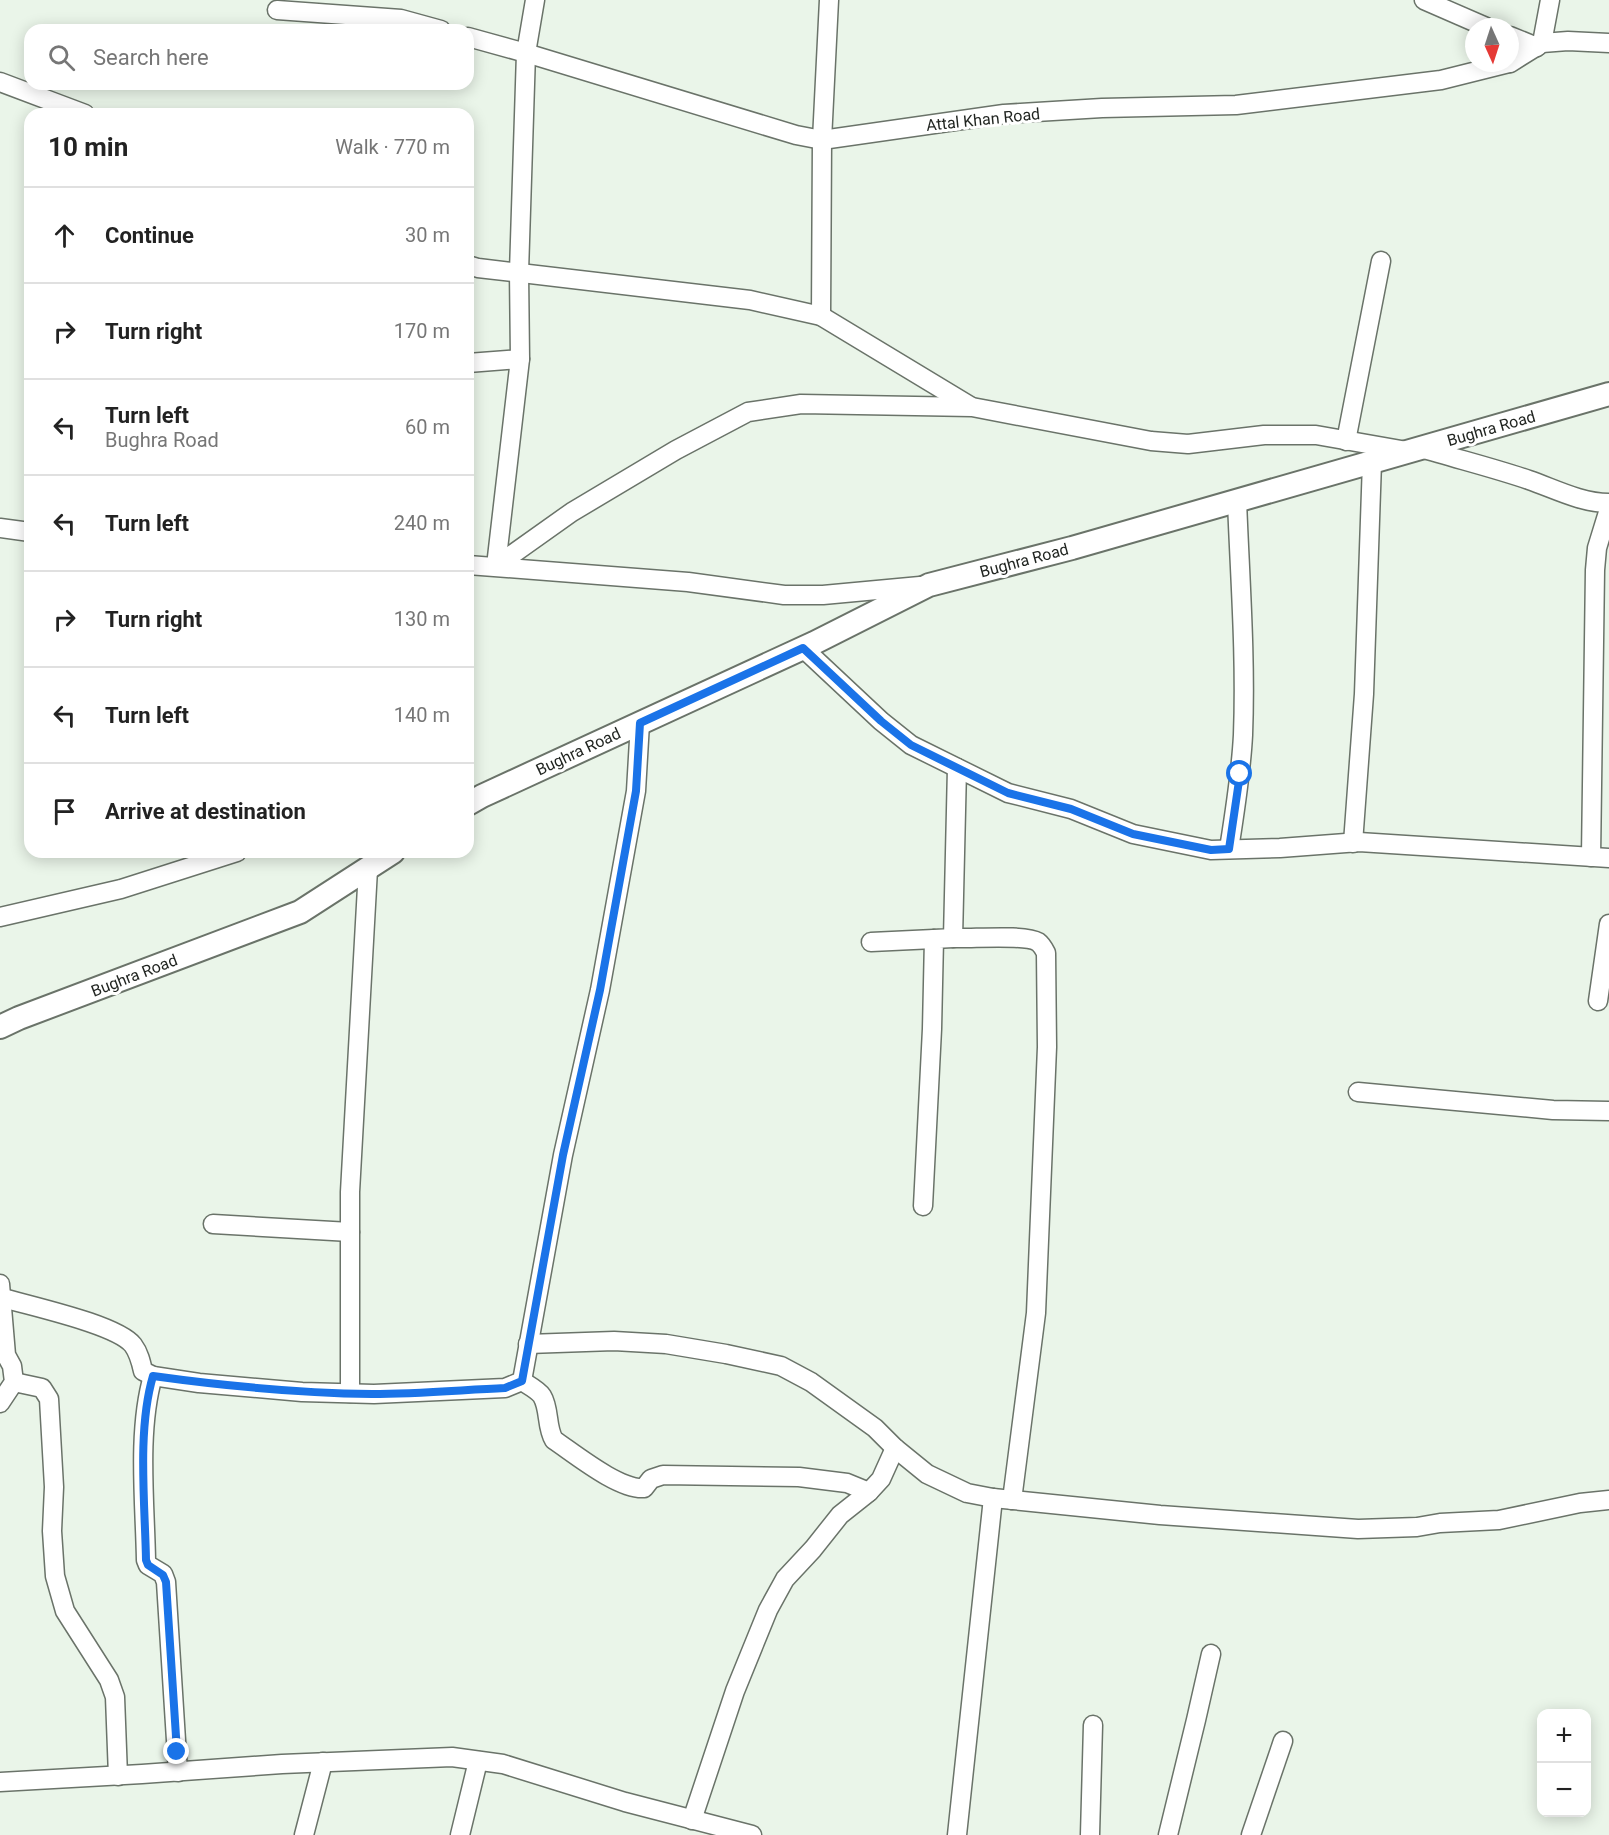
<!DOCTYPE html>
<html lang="en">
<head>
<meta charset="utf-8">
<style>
	:root { --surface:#fff; --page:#f6f6f6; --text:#222; --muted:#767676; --line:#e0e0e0 }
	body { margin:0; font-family:Roboto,sans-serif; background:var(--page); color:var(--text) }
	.controls { position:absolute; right:18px; bottom:18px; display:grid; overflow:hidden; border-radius:12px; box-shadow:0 3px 15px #0003 }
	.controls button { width:54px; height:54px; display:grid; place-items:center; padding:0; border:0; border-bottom:2px solid var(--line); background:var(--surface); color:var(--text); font:30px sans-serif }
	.compass { position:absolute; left:1465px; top:18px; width:54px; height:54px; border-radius:50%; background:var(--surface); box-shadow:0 3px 15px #0003; rotate:177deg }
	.stop { position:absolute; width:18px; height:18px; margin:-14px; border:4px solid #1a73e8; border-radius:50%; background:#fff }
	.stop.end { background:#1a73e8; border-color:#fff; box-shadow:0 2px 6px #0008 }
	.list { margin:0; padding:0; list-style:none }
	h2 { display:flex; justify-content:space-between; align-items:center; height:78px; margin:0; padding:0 24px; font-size:26px }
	h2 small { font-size:20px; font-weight:400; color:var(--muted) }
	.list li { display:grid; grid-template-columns:39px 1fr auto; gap:18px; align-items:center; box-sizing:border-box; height:96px; padding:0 24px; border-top:2px solid var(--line) }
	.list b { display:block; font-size:22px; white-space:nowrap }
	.list p { margin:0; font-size:20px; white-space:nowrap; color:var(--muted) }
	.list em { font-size:20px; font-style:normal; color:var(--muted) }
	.icon { flex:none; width:33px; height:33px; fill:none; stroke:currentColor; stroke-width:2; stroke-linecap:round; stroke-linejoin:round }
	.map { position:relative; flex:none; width:1609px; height:1835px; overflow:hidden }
	.search { position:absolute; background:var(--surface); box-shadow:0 3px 15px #0003; left:24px; top:24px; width:450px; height:66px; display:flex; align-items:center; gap:15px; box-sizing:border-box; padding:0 21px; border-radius:18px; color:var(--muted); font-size:22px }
	.panel { position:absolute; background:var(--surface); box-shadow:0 3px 15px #0003; left:24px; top:108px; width:450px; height:750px; border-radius:18px }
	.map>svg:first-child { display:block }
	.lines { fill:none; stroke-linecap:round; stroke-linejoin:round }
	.minor-casing { stroke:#6a7369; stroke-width:21 }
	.tertiary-casing { stroke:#6a7369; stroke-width:26 }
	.minor { stroke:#fff; stroke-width:18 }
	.tertiary { stroke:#fff; stroke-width:22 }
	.route { stroke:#1a73e8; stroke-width:8 }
	.labels { text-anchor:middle; stroke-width:6; stroke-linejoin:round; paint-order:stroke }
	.street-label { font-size:16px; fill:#1f231f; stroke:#fff }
</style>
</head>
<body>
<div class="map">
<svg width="1609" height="1835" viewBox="0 0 1609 1835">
	<rect width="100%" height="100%" fill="#eaf5e9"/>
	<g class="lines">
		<defs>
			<g id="minor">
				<path d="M1424,0L1486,27"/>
				<path d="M277,10L401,19L441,30"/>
				<path d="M1510,36L1537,47"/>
				<path d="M468,37L526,53L796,135L822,140L1004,114L1102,108L1236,105L1441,80L1509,63"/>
				<path d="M1542,43L1550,0"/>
				<path d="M1510,63L1542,43L1568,41L1609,43"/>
				<path d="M0,82L85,114"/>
				<path d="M468,265L478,268L750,300L821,316L970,406"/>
				<path d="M821,316L822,140L829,0"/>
				<path d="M468,363L520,359"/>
				<path d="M1346,441L1381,261"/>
				<path d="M1421,448C1457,459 1494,468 1529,480C1555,489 1581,503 1609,503"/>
				<path d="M0,528L30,532"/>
				<path d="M468,565L688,582L784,595H823L920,586"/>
				<path d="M496,566L572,512L676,450L748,412L801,404L972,407L1151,441L1188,444L1264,435H1316L1407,451"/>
				<path d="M496,566L520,359L519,272L526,53L535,0"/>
				<path d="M803,648L881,721L911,745L1008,793L1071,809L1133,834L1211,850L1280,848L1359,842L1609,858"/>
				<path d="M1353,843L1364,694L1372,462"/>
				<path d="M1229,849C1235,811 1241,774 1243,735C1246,657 1240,579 1237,501"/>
				<path d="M1591,857L1595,570L1597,548L1609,509"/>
				<path d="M0,917L121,889L237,852"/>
				<path d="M953,938C971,939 1025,934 1038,942C1042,945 1044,949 1046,953L1047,1047L1036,1313L1012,1500"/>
				<path d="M871,942L934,939"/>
				<path d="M1598,1001L1609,924"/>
				<path d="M1358,1092L1553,1110L1609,1111"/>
				<path d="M923,1206L932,1029L934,939L953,938L957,768"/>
				<path d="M213,1224L350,1232"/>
				<path d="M0,1284L6,1355L12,1366L14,1382L0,1403"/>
				<path d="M0,1297C29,1306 116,1324 133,1345C139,1353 141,1362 143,1371L153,1376L199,1383L302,1392L374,1394L505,1388L522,1381L563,1155L600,990L636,791L640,723"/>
				<path d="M528,1344L614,1341L666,1344L726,1354L781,1366L811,1382L875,1428L895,1448L927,1474L967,1493L993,1498L1160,1515L1358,1529L1417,1527L1440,1523L1499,1520L1580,1503L1609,1500"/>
				<path d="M153,1376C137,1431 145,1503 146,1560L148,1565L163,1574L166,1582L178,1772"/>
				<path d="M522,1381C528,1385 538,1390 542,1396C550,1409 546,1427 554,1440C575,1454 619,1490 644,1488L651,1479L663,1475L799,1477L847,1483L869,1492"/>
				<path d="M14,1382L42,1388L49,1399L54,1487L52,1531L55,1576L65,1611L109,1680L115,1697L118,1776"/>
				<path d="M350,1393V1192L368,869"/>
				<path d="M0,1782L142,1774L282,1764L452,1757L503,1764L625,1802L752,1835"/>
				<path d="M692,1820L735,1691L768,1610L785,1579L813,1549L840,1515L869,1492L881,1479L895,1448"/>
				<path d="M304,1835L323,1762"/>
				<path d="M460,1835L478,1761"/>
				<path d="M957,1835L993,1498"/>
				<path d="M1090,1835L1093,1725"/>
				<path d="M1168,1835L1196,1720L1211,1654"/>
				<path d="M1251,1835L1283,1741"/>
			</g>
			<g id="tertiary">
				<path d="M468,804L482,796L814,643L929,585L1072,548L1609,394"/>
				<path d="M0,1027L19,1018L300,912L393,852"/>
			</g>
		</defs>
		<use href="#minor" class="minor-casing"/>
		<use href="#tertiary" class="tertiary-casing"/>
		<use href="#minor" class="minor"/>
		<use href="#tertiary" class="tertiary"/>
	</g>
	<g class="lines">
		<path class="route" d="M177,1752L166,1582L163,1575L148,1565L146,1560C145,1504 137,1430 153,1376C225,1386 299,1393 372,1394C416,1394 461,1390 505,1388L522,1381L563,1155L600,990L636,791L640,723L803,648L881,721L911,745L1008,793L1071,809L1133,834L1211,850L1229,849L1240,774"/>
	</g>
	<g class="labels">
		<g class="street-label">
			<text transform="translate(983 119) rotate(-6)" y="6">Attal Khan Road</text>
			<text transform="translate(1491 428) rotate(-16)" y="6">Bughra Road</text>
			<text transform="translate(1024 560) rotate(-15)" y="6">Bughra Road</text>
			<text transform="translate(578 751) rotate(-25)" y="6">Bughra Road</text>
			<text transform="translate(134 975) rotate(-21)" y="6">Bughra Road</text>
		</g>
	</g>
</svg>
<div class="controls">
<button>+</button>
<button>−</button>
</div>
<svg class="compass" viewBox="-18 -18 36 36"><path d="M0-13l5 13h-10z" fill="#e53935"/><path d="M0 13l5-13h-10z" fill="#767676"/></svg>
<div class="stop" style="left:1240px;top:774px"></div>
<div class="stop end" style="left:177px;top:1752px"></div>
<div class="search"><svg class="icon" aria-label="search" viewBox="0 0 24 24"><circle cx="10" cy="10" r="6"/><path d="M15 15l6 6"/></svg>Search here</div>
<section class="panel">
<h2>10 min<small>Walk · 770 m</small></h2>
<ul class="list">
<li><svg class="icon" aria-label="ahead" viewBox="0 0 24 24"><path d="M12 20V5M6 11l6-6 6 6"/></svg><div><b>Continue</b></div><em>30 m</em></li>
<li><svg class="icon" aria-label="right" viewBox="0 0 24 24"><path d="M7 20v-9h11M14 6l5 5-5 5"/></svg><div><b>Turn right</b></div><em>170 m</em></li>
<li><svg class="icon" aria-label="left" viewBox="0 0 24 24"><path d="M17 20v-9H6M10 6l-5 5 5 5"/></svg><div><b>Turn left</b><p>Bughra Road</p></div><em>60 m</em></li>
<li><svg class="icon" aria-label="left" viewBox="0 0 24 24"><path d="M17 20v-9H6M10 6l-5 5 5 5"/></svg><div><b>Turn left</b></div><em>240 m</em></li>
<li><svg class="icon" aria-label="right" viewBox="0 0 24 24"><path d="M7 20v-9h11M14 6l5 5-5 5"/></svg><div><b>Turn right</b></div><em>130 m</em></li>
<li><svg class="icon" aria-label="left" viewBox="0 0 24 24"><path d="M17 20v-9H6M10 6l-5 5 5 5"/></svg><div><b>Turn left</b></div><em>140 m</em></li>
<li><svg class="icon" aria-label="arrive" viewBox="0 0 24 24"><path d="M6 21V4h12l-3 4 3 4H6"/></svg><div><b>Arrive at destination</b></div></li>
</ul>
</section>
</div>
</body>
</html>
